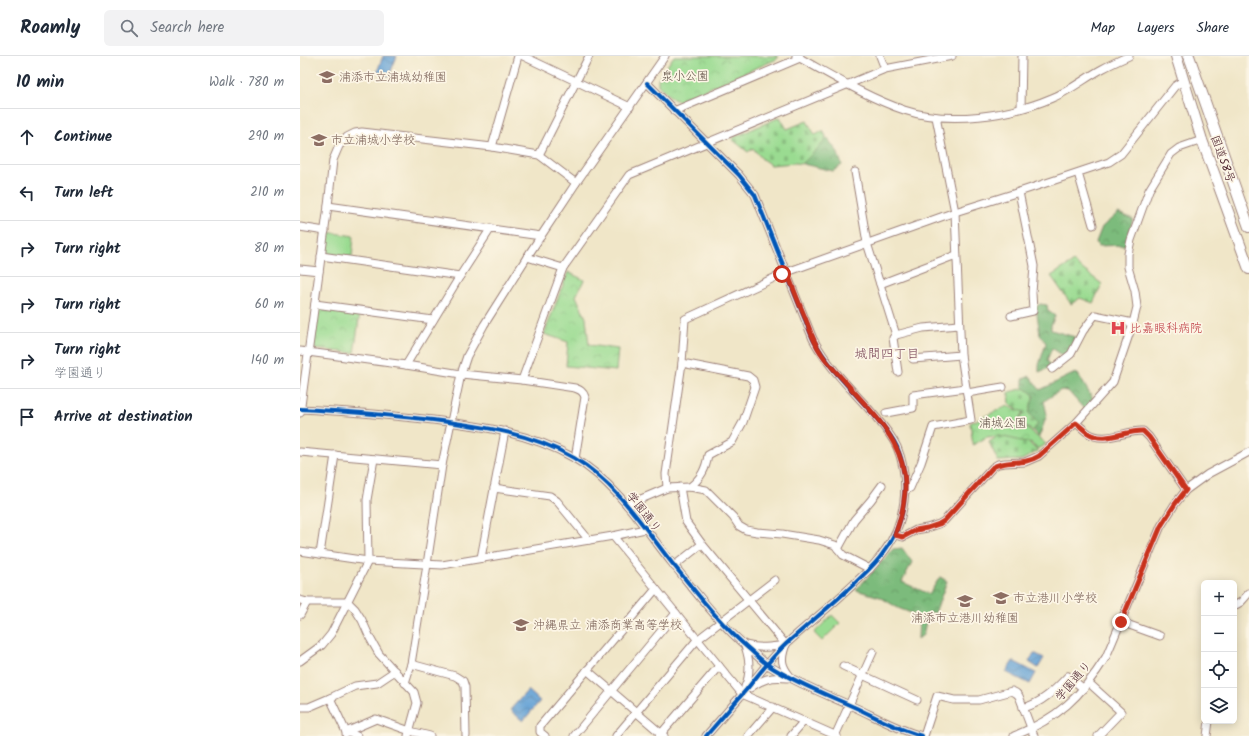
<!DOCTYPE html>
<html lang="en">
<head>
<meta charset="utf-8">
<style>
	:root { --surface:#fff; --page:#f2f2f3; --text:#1f2937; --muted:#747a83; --line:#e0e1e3 }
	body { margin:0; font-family:Kalam,"Klee One",sans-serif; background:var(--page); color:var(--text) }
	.controls { position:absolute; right:12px; bottom:12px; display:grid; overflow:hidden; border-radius:6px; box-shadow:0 2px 10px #0003 }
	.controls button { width:36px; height:36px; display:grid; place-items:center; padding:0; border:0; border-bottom:1px solid var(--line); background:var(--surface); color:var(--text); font:20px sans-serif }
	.stop { position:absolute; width:12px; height:12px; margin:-9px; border:3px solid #c8321e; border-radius:50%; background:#fff }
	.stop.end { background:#c8321e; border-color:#fff; box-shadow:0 1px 4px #0008 }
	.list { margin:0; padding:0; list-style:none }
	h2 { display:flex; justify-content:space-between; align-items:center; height:52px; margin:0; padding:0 16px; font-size:17px }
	h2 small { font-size:13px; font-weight:400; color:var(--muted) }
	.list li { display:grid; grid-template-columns:26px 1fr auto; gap:12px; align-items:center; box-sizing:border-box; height:56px; padding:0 16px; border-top:1px solid var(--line) }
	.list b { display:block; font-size:15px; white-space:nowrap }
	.list p { margin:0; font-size:13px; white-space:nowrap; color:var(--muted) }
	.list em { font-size:13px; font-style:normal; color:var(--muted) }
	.icon { flex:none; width:22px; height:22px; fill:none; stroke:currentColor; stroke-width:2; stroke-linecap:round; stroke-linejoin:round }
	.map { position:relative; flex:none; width:949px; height:680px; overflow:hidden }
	header { display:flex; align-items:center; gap:24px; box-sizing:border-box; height:56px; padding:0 20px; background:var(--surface); border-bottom:1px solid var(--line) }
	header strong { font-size:19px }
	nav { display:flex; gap:22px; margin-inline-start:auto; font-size:14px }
	.search { width:280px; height:36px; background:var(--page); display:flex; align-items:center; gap:10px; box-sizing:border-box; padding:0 14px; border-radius:6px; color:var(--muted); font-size:15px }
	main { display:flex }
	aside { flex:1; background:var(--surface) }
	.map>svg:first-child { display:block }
	.grass { fill:#9adb91; stroke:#727d5e }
	.forest { fill:url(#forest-crowns); stroke:#626d53 }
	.cemetery { fill:url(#cemetery-stones); stroke:#727d5e }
	.park { fill:url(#park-crowns); stroke:#727d5e }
	.water { fill:url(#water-waves); stroke:#566080 }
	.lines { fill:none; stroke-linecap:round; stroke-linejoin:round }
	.minor-casing { stroke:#9d827a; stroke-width:9 }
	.highway-casing { stroke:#9d827a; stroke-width:12 }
	.minor { stroke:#fff; stroke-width:7 }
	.highway { stroke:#fff; stroke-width:10 }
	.cycleway-casing { stroke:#fcf5e5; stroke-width:6 }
	.cycleway { stroke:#0057b8; stroke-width:4 }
	.route { stroke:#c8321e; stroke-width:5 }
	.labels { text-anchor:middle; stroke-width:3.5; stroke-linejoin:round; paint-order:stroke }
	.park-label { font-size:12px; fill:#5e4e44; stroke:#fcf5e5 }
	.education-label { font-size:12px; fill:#785e54; stroke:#fcf5e5; text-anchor:start }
	.street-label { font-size:12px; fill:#4a1f2b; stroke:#fcf5e5 }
	.health-label { font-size:12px; fill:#be3a42; stroke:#fcf5e5; text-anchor:start }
	.neighbourhood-label { font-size:13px; fill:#794658; stroke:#fcf5e5 }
</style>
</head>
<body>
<header>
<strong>Roamly</strong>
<div class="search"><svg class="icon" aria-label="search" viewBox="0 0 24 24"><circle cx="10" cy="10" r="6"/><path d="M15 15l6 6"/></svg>Search here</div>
<nav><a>Map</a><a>Layers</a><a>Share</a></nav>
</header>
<main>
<aside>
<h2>10 min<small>Walk · 780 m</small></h2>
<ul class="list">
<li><svg class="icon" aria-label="ahead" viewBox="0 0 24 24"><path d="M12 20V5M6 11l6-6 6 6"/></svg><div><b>Continue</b></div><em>290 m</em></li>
<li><svg class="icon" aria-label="left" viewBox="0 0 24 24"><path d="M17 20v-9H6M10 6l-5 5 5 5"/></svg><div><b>Turn left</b></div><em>210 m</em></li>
<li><svg class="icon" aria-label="right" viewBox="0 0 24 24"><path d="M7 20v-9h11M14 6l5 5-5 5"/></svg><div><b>Turn right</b></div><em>80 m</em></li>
<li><svg class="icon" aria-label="right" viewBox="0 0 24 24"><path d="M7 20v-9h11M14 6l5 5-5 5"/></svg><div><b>Turn right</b></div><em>60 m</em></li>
<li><svg class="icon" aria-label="right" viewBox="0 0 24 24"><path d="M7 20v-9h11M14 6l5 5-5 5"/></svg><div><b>Turn right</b><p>学園通り</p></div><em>140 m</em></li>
<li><svg class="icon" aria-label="arrive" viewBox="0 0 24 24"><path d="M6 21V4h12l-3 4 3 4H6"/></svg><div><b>Arrive at destination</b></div></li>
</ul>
</aside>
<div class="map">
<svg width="949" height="680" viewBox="0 0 949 680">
	<defs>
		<pattern id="forest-crowns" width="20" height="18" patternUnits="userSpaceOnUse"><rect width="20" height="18" fill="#7bbb7b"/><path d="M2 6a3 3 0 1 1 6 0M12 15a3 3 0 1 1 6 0" fill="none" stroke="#679765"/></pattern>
		<pattern id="cemetery-stones" width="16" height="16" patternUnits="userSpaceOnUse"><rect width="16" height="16" fill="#9adb91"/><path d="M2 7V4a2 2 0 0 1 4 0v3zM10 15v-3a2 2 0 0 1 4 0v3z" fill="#86bc7d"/></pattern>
		<pattern id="park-crowns" width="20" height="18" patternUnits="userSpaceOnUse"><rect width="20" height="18" fill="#9adb91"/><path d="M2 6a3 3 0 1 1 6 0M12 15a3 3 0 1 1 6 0" fill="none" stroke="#86bc7d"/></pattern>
		<pattern id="water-waves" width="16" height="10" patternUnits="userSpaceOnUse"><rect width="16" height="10" fill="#63a1d5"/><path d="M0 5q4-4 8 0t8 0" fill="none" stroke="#5483ad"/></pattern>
	</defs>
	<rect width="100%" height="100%" fill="#fcf5e5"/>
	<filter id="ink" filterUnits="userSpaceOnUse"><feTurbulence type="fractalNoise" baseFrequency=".025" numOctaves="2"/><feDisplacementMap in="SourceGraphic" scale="8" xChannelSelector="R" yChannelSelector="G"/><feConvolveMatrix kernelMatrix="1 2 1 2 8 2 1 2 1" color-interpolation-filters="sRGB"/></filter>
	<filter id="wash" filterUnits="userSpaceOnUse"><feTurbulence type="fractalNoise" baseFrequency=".012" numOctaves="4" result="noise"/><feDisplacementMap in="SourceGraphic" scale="16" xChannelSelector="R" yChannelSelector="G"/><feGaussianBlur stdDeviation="0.9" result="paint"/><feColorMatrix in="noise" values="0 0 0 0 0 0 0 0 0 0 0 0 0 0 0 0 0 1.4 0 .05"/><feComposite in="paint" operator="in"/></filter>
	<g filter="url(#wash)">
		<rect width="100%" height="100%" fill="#f0e6c8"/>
		<g class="grass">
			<path d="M27,176L54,180L52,201L29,198L24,193Z"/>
			<path d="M532,559L540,567L522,585L514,577Z"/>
		</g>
		<g class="forest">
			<path d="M527,82L537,95L542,109L533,115L503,108L516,87Z"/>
			<path d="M818,157L833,163L825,189L798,190L796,186L802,171Z"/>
			<path d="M740,248L747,249L748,255L755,260L751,269V274L775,281L769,296L765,301L752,292L747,304L751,311L739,316V309L746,287L740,279L736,251Z"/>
			<path d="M775,317L778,318L794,345L785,354L768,335L761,334L744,345L747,359L739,381L728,370L730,340L723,331V323L730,320L740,334Z"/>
			<path d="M602,492L612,506L602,526L629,538L640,521L647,525L635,557H628L623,579L618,583L619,560L598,552L580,541L556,534L593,493Z"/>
		</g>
		<g class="cemetery">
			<path d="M480,61L487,73L507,65L515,79L523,75L526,80L525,85L502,108L495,107L471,109L462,103L453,92L448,96L433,84L432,82Z"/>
			<path d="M773,206L802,228L793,247L780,242L771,248L751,220Z"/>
			<path d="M725,332L734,339L729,357L738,368L732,375L719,365L724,357L710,348L709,336Z"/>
			<path d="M708,376L730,388L738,395L722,404L698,405L689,386L695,382L694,378Z"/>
		</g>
		<g class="park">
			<path d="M374,0H477L478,1L477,3L379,45L373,43L358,29V23Z"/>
			<path d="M268,216L284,224L276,240L286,262L289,289L318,293L316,315L266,310L268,286L244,278Z"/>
			<path d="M20,251L60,257L54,297L14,293L11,289L17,254Z"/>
			<path d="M707,350L724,356L718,365L746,388L737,393L731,387L699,380L687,381L673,389L670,367Z"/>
		</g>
		<g class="water">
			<path d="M83,0H97L89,20L77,16Z"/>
			<path d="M734,597L744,602L738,612L729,606Z"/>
			<path d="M713,605L736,617L730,628L706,616Z"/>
			<path d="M228,634L240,645L223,665L210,654Z"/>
		</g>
	</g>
	<g filter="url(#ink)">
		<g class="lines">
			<defs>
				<g id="minor">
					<path d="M223,0L330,51"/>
					<path d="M496,0C531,19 566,41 604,54C648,69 710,60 752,42C770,35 785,22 802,13C811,8 820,4 829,0"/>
					<path d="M580,0L585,13"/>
					<path d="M347,27L439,119L455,139L513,283C527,309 548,330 568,352C578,364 590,376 597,391C611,425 606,468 583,497C575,509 564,518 554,528C532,549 508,568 486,588C471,602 459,618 446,634C433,649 419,665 406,680"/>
					<path d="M721,52L722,0"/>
					<path d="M374,55L500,2V1"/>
					<path d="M192,91L218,0"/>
					<path d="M239,99L289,0"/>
					<path d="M555,116L567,187L596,279L593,282L598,316"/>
					<path d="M778,117L793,169"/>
					<path d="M28,150L241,180"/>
					<path d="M0,171L25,175"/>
					<path d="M21,200L160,220"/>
					<path d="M227,201L263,212"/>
					<path d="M0,213L19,215"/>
					<path d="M580,228L656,199"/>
					<path d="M15,248L133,264"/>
					<path d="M711,260L733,255L732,237L734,210L719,136"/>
					<path d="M596,279L623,272L659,269"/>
					<path d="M0,295L106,309L161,318L222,324L275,332C280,334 283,335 285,341L275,403"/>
					<path d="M613,303L661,299"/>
					<path d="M382,307L448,320L453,324L455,331L443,366L432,386L408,399C406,413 401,422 390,431"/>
					<path d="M106,309L160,220L191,172"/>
					<path d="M752,313L771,298L783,275L795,259L833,267"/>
					<path d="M222,324L263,212L329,119L585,13L652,0"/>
					<path d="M667,337L703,331"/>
					<path d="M0,353C44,355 88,359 133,364C181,370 231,377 274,402C315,426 343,470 372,507C396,536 419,567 448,592C454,597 461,604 468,609C494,626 525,638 554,651C576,661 598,674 622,680"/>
					<path d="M0,357L28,150L33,104L39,90L47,81L55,77L62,76L192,91L239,99L276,127"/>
					<path d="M586,357L613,352V339L666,332"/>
					<path d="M776,367C780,370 784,374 788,377C804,388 826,374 843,375L849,381L886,434"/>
					<path d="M0,396L142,409"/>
					<path d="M380,431L386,466L402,488L486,589"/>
					<path d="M194,432L250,440L257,445L289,484"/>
					<path d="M367,432L366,418L382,307L385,263L487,216L655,156L719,136L809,106L821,98L875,30L884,24"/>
					<path d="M605,435L610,432L621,407L633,371L671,364L661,299L655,156L636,61"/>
					<path d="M327,449L367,432L390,431L406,434L433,461L439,470L446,474L457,476L482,478L519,484L535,489L543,499L570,513"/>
					<path d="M595,479L603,481L616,474L627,472L639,468L644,465L693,411L698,408L705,407L725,406L739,400L776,367L813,326L833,267L837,251L835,235L828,211V198L831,184L849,134L871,98L879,92L902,84"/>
					<path d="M313,480L442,638L537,680"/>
					<path d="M538,493L554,464L571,444L582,429"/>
					<path d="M0,495L68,505L142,509L313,480L345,473"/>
					<path d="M20,498L35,399"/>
					<path d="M181,502L205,375"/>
					<path d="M374,510L402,488"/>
					<path d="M0,544L7,546H48L55,553L62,564L70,582L79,598L114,636L117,647L108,680"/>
					<path d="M934,550L941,546L949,537"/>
					<path d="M0,559L7,546"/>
					<path d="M821,566L860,580"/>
					<path d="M446,589C459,593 472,591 485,589"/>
					<path d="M445,590C450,604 451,617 445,631"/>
					<path d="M485,591C481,603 481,609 490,620"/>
					<path d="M0,605L22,589L31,578L68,505L67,444L74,403"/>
					<path d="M111,608L155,620L163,625L165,631L166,680"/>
					<path d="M543,610L617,644"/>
					<path d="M287,614L364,680"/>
					<path d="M105,627L111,608L126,515L142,409L161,318L167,300L184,269L227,201L276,127L365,0"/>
					<path d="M789,627L821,656L798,680"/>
					<path d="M450,632C463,623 471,620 487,622"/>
					<path d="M30,642L55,630L77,627L95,615"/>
					<path d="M0,651H9L30,642L46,676L76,663L110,675L130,680"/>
					<path d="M723,652C742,647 755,634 768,620L784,633"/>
					<path d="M46,678V676L57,680"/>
					<path d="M245,680L240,676V670L356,533"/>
					<path d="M274,680L376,557"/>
					<path d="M316,680L397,584L475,524"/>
					<path d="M359,680L419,610"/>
					<path d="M448,680L473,651"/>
					<path d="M491,680L504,665"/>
					<path d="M535,680L573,596"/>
					<path d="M624,680L637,640L654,644H679L712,635L716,637L719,640L734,680"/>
					<path d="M714,680C758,662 781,641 806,601L861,470L875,448L886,434L908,418L949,396"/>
					<path d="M907,680L909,665"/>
				</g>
				<g id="highway">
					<path d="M876,0L902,84L949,213"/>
					<path d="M889,0L949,171"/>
				</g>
			</defs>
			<use href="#minor" class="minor-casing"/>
			<use href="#highway" class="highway-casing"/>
			<use href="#minor" class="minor"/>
			<use href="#highway" class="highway"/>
			<defs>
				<g id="cycleway">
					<path d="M347,27L439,119L455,139L513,283C527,309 548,330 568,352C578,364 590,376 597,391C611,425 606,468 583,497C575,509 564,518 554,528C532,549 508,568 486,588C471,602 459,618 446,634C433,649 419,665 406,680"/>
					<path d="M0,353C44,355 88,359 133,364C181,370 231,377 274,402C315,426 343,470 372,507C396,536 419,567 448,592C454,597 461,604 468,609C494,626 525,638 554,651C576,661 598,674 622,680"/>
				</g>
			</defs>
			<use href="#cycleway" class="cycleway-casing"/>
			<use href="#cycleway" class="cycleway"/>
		</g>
	</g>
	<g class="lines" filter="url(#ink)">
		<path class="route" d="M482,218L487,216C493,232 499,248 506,264C510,275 514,287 521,297C528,308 538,318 547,328C577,362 612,394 604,444C603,456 599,467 595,479L603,481L616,474L627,472L639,468L644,465L693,411C708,403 723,410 739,400L776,367C780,370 784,374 788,377C804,388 826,374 843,375L849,381L886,434L875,448L861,470L821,566"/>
	</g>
	<defs>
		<symbol id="school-bare" viewBox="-9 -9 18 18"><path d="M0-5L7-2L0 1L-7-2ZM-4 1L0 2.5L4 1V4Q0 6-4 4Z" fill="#8d6e63" stroke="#fcf5e5" stroke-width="2.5" paint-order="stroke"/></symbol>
		<symbol id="hospital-bare" viewBox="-9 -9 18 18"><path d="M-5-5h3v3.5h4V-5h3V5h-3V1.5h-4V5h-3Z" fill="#e0444e" stroke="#fcf5e5" stroke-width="2.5" paint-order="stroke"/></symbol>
	</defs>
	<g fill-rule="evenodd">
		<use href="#school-bare" x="16" y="10" width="22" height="22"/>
		<use href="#school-bare" x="8" y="73" width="22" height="22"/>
		<use href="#hospital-bare" x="807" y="261" width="22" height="22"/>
		<use href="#school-bare" x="690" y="531" width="22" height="22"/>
		<use href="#school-bare" x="654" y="534" width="22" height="22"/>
		<use href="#school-bare" x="210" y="558" width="22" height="22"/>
	</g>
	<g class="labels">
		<g class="park-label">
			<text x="385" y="24">泉小公園</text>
			<text x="703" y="371">浦城公園</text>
		</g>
		<g class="education-label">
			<text x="39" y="25">浦添市立浦城幼稚園</text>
			<text x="31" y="88">市立浦城小学校</text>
			<text x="713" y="546">市立港川小学校</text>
			<text x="665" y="566" text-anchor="middle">浦添市立港川幼稚園</text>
			<text x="233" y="573">沖縄県立 浦添商業高等学校</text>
		</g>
		<g class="street-label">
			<text transform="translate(923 103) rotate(70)" y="4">国道58号</text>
			<text transform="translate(344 456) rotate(52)" y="4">学園通り</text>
			<text transform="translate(773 625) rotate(-49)" y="4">学園通り</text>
		</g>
		<g class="health-label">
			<text x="830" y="276">比嘉眼科病院</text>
		</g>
		<g class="neighbourhood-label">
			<text x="587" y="302">城間四丁目</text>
		</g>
	</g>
</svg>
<div class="controls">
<button>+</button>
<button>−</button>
<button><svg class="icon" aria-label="locate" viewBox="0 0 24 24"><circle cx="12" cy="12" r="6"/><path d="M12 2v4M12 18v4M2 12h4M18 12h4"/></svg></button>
<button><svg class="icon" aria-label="layers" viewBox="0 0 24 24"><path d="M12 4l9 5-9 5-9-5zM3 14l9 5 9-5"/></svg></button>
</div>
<div class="stop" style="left:482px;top:218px"></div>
<div class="stop end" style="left:821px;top:566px"></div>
</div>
</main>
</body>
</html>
